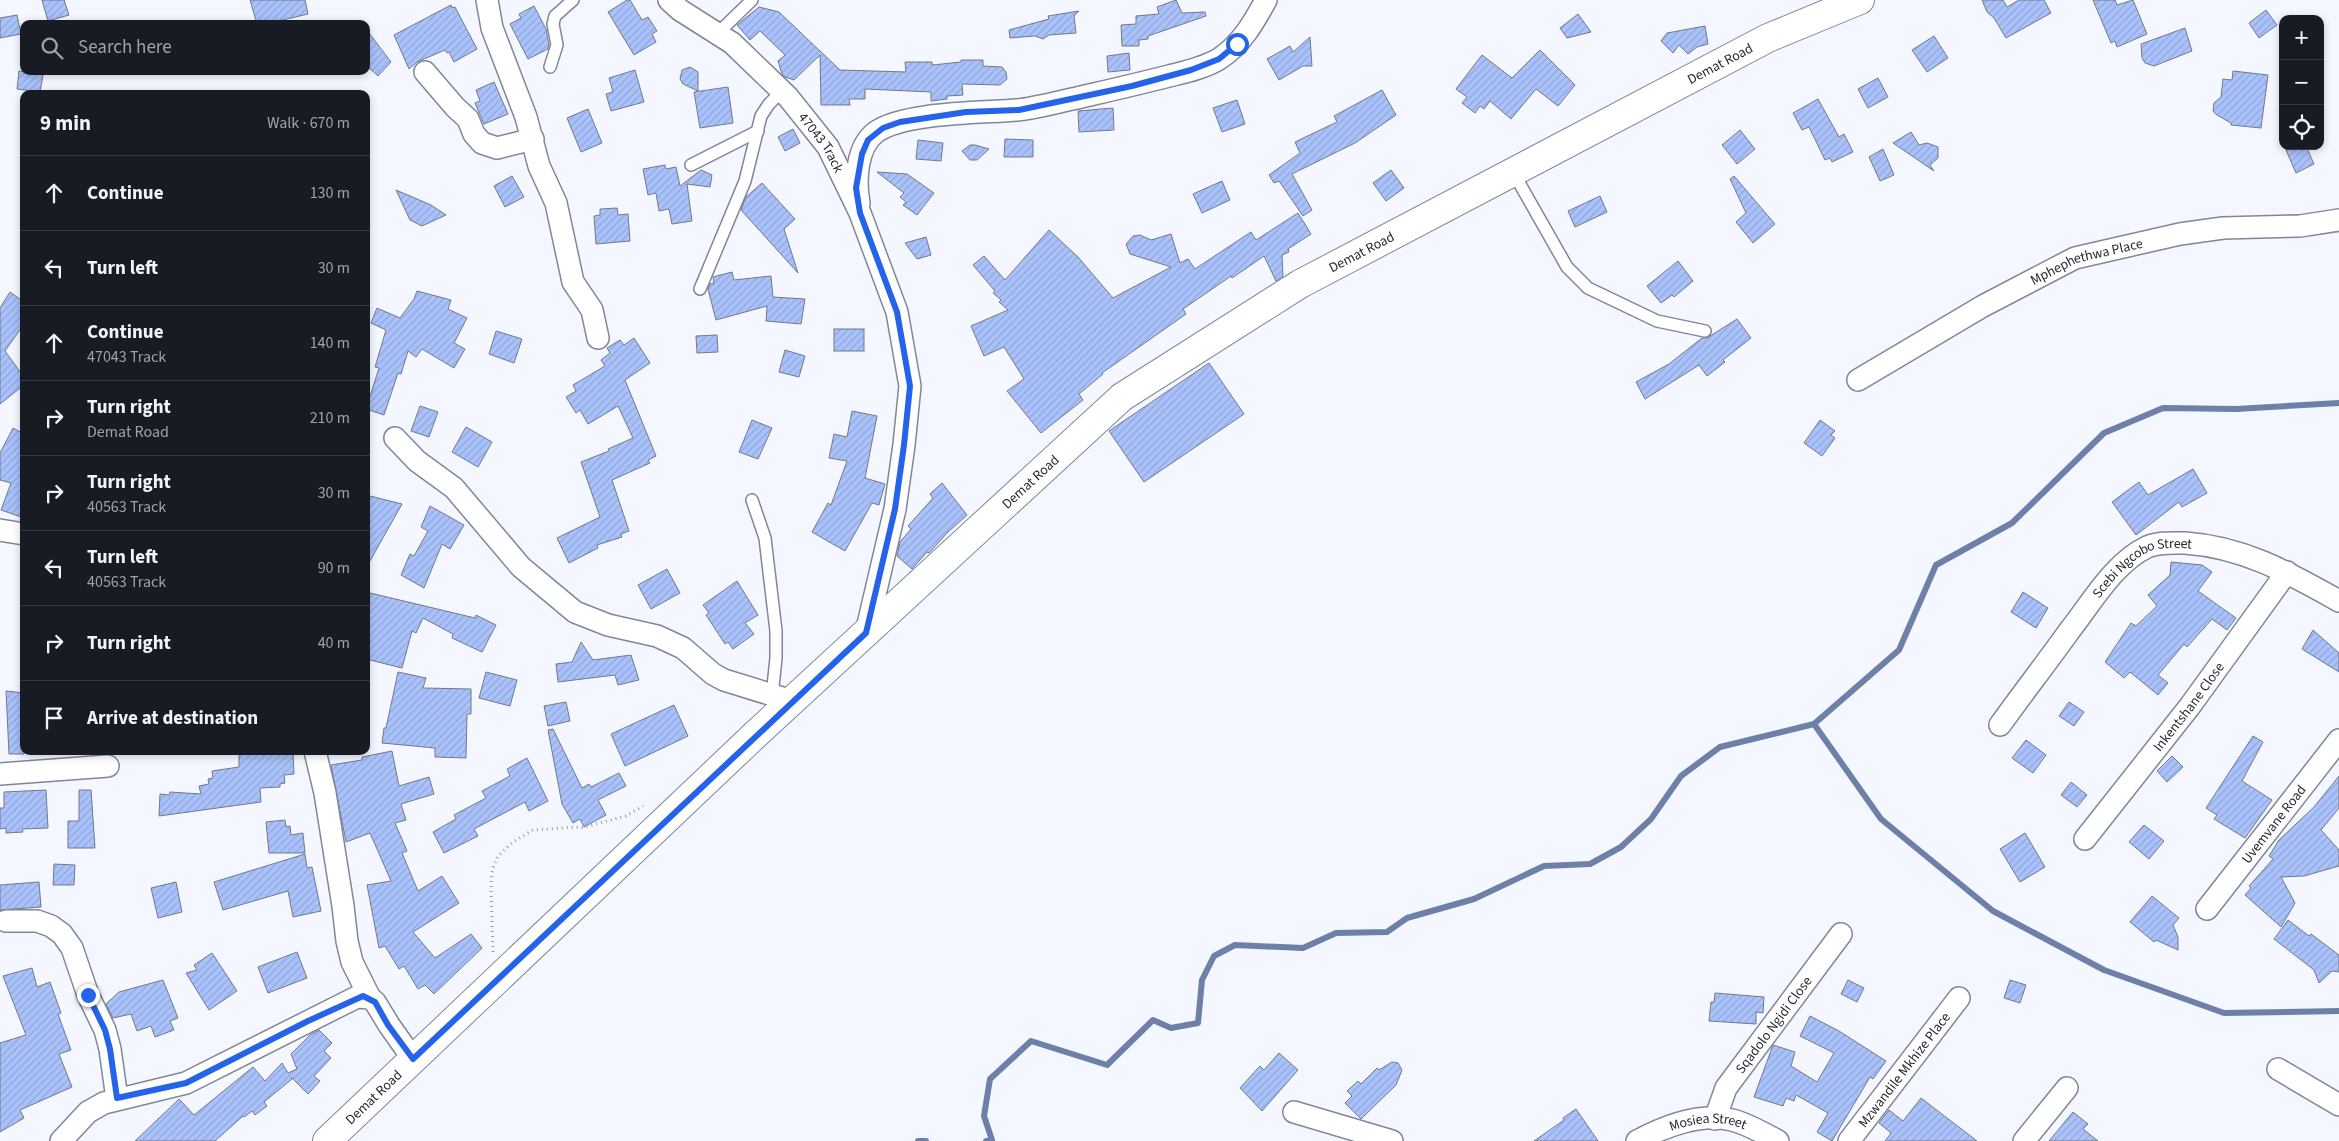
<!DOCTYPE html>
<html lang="en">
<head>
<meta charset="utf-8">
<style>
	:root { --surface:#171b24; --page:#242831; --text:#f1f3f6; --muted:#9ea1a6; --line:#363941 }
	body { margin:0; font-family:"Source Sans 3",sans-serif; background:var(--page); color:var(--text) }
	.controls { position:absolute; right:15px; top:15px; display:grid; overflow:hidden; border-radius:10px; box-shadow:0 2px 8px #0003 }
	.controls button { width:45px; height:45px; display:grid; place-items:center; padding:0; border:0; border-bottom:1px solid var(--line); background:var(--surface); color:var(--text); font:25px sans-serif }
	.stop { position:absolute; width:15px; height:15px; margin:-11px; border:4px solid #2563eb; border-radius:50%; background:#fff }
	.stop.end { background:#2563eb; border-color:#fff; box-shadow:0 1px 5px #0008 }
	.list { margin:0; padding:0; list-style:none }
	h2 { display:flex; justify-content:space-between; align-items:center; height:65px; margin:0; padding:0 20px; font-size:21px }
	h2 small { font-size:16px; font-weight:400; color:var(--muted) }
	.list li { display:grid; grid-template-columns:32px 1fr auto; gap:15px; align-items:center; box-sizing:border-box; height:75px; padding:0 20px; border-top:1px solid var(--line) }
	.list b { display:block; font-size:19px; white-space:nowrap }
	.list p { margin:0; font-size:16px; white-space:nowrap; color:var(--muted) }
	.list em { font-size:16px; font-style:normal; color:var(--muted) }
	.icon { flex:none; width:28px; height:28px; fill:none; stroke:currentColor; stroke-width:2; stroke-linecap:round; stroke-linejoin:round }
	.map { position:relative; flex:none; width:2339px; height:1141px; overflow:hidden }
	.search { position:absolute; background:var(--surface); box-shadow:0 2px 8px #0003; left:20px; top:20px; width:350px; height:55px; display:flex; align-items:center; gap:12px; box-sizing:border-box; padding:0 18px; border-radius:10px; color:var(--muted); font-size:19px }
	.panel { position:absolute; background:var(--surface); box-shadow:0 2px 8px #0003; left:20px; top:90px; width:350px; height:665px; border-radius:10px }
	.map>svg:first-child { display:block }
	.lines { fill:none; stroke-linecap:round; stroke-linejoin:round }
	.stream { stroke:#6e7fa8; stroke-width:6 }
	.building { fill:url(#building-hatch); stroke:#717989 }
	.lane-casing { stroke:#7f8798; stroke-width:14 }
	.street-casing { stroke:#7f8798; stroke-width:24 }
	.secondary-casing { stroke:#7f8798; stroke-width:30 }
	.path { stroke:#9a9da4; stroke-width:3; stroke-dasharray:1 4; stroke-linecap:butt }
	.lane { stroke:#fff; stroke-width:11 }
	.street { stroke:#fff; stroke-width:21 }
	.secondary { stroke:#fff; stroke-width:28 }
	.route { stroke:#2563eb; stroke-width:6 }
	.labels { text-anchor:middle; stroke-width:4; stroke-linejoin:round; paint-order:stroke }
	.street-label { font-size:14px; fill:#272a31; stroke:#fff }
</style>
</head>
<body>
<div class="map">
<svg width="2339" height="1141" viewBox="0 0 2339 1141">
	<defs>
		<pattern id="building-hatch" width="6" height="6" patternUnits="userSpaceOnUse" patternTransform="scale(1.25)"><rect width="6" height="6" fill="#aac2fb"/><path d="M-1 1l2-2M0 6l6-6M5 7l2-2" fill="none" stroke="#92a7d8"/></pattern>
	</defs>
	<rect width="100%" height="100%" fill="#f4f7ff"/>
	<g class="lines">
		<g class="stream">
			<path d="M1814,724L1881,819L1993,911L2104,970L2224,1013L2339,1011"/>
			<path d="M918,1141H926"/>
			<path d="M986,1141L992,1140L984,1116L990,1079L1031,1041L1107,1065L1153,1020L1171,1028L1198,1023L1202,980L1214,956L1235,945L1303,948L1336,933L1387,932L1407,918L1474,899L1544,866L1590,864L1621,847L1651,819L1681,776L1720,747L1814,724L1899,650L1936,565L2012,523L2104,433L2163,408L2236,409L2339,403"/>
		</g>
	</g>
	<g class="building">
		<path d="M42,0H64L69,15L48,21Z"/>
		<path d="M250,0H305L308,14L266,24H257Z"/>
		<path d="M627,0H630L642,20L648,17L657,31L652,34L656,42L634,55L608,12Z"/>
		<path d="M1176,0L1182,13L1205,12L1206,16L1148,36V39L1139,40V46H1122L1121,25L1136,24V16L1159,14L1157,7Z"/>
		<path d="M1982,0H2003L2007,7L2019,0H2044L2051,13L2006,38L1994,18L1987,12Z"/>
		<path d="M2093,0H2115L2117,5L2133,0L2147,34L2117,47L2115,41L2111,43Z"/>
		<path d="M451,5L452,8L455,7L477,49L454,62L449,52L447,53L445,50L417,62L409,69L394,35Z"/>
		<path d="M534,6L546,29L549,45L548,49L528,59L510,24L521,18L519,14Z"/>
		<path d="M759,7L779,12L840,70L906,72L905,62H932V65L961,62V60H983V66L1002,67L1006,72L1007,79L1000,85L962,84L963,95L947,96V99L931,101V92L865,89V99H849L850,105H821L820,55L794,80L785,77L782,74L778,61L785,55L760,31L750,40L737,25Z"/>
		<path d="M2266,10L2277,25L2259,38L2249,23Z"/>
		<path d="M1079,11L1074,16L1076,33L1049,35L1043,39L1035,36L1010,38L1009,30L1049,19L1048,16Z"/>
		<path d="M1578,14L1591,32L1567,38L1560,28Z"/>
		<path d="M17,15L21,34L0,38V18Z"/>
		<path d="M1705,26L1708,44L1697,47L1688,54L1679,45L1673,53L1661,41L1667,33Z"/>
		<path d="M2185,28L2192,51L2154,66L2145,63L2142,58L2141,44Z"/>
		<path d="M366,29L391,62L378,76L366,65Z"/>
		<path d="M1934,36L1948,58L1927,72L1912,50Z"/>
		<path d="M1310,37L1312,66H1303L1279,80L1267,59L1290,46L1293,52Z"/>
		<path d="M1540,50L1575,85L1558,106L1536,89L1511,119L1490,101L1484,109L1480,106L1475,113L1462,103L1467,97L1456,89L1482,55L1512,78Z"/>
		<path d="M1129,53L1130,70L1108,72L1107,56Z"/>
		<path d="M690,67L698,72V91L683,84L680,79L682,70Z"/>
		<path d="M635,70L644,102L611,111L606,94L613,92L609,78Z"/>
		<path d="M19,71L43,75L40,92L17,89Z"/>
		<path d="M2233,71L2268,75L2261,128L2231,125V123L2217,115L2213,111L2214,103L2221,97L2223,79L2232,80Z"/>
		<path d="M1878,78L1888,97L1868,108L1858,89Z"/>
		<path d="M494,82L508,114L484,124L475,103L480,101L476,90Z"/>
		<path d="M728,87L733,123L700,128L694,92Z"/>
		<path d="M1382,90L1396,115L1355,143L1292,174L1312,210L1303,216L1279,181L1274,183L1269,175L1300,153L1295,142L1337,122L1334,116Z"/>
		<path d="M1818,99L1839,137L1844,134L1853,152L1832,162L1830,158L1825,160L1809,127L1802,130L1793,113Z"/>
		<path d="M1237,100L1245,124L1222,132L1213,108Z"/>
		<path d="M1113,108L1114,130L1079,132L1078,111Z"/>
		<path d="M588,109L602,143L581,152L567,118Z"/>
		<path d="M793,129L800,143L785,151L778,137Z"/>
		<path d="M1740,130L1755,149L1737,164L1722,145Z"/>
		<path d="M1911,132L1919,145L1927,143L1938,147V158L1930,165L1934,171L1893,143Z"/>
		<path d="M1005,139L1033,140V157H1004Z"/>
		<path d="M918,140L943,143L941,161L916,159Z"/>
		<path d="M970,145H975L989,149L977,160H970L962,151Z"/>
		<path d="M2295,146H2306L2314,164L2296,173L2286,150Z"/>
		<path d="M1883,149L1894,175L1880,181L1869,157Z"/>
		<path d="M665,165L666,169L676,167L680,186L701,170L712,175L710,187L687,184L692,221L672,224L669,209L659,211L656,193L648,195L643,169Z"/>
		<path d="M1391,170L1404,188L1386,201L1373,183Z"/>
		<path d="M877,172L907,174L934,193L917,215L903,205L906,202L900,197L904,193Z"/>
		<path d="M512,176L524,197L505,207L494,186Z"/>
		<path d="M1734,176L1775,224L1753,243L1736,222L1746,213L1730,179Z"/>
		<path d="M1222,181L1230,200L1202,213L1193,194Z"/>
		<path d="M762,183L795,219L784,229L798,273L741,210L746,197Z"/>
		<path d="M396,190L431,205L446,215L422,226L410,220Z"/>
		<path d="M1600,196L1607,212L1575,227L1568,211Z"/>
		<path d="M617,208L618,215L628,214L630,241L596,244L594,216L600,215V209Z"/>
		<path d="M1298,213L1311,234L1288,249L1289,252L1282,255L1283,276L1276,281L1264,256L1232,278L1231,276L1183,309L1186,314L1102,373L1103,374L1079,394L1083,400L1041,433L1007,391L1024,379L1004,347L984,356L971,326L1008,310L999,302L1001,300L993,293L995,291L973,265L984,256L1005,280L1049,230L1078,257L1113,298L1171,267L1130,254L1126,244L1133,236L1140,235L1151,240L1171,234L1180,263L1188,259L1195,269L1251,232L1256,240Z"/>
		<path d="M926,237L931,255L917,259L905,243Z"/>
		<path d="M1678,261L1693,281L1674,297L1672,295L1661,303L1647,286Z"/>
		<path d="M732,272L734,280L771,276L773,297L805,299L801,324L766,321L767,306L716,320L708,289L710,284L714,283L713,277Z"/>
		<path d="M417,291L451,300L448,309L467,318L454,343L465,349L454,368L422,349L416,357L408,351L401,374L398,373L384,415L366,409L379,368L375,367L386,330L371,323L377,308L400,318L414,299Z"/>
		<path d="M10,292L24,302V324L5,351L24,377V385L0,404V308Z"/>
		<path d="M1737,319L1751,338L1723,360L1725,362L1707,376L1699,365L1645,399L1636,382L1669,364L1702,338H1707Z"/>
		<rect x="834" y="329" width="30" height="22"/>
		<path d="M496,331L522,339L514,363L489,354Z"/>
		<path d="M717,335L718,352L697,353L696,336Z"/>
		<path d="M634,338L650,363L625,380L656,456L648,460L650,463L612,480L629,531L621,534L622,537L597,545L598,548L569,563L557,538L600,517L581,462L609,451L608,449L633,438L618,406L588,424L580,410L576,413L566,397L576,391L573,385L605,366L601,360L610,353L607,348L620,340L624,345Z"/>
		<path d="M785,350L805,356L799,377L779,372Z"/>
		<path d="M1209,363L1244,414L1144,482L1109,431Z"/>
		<path d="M420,406L438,412L429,437L411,431Z"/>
		<path d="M852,411L877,416L865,478L885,484L879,505L872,503L845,551L812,532L828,503L831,505L847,461L829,458L834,434L847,437Z"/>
		<path d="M752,420L772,428L758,459L739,452Z"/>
		<path d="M1820,420L1835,431L1831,435L1835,438L1822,456L1804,443Z"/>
		<path d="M466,427L492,442L478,467L452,452Z"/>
		<path d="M13,428L24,434V518L1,510L11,483L0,480V453Z"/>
		<path d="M2193,469L2207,493L2182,507L2179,502L2136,535L2112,502L2139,482L2148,495Z"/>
		<path d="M942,483L967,515L948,532L929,553L927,552L912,569L897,556L900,542L911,529L908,526L933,498L930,494Z"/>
		<path d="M366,495L402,504L366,568Z"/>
		<path d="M430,506L464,525L450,549L442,544L424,588L401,575L410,554L414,556L428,531L421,527Z"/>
		<path d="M2171,562L2202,565L2212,572L2198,591L2236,618L2227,630L2212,619L2187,647L2184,644L2158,675L2168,683L2158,695L2130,672L2124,678L2105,662L2131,623L2136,626L2157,606L2148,595L2170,575Z"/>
		<path d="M667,569L680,593L651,609L638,585Z"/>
		<path d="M737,581L758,615L745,623L754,634L733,649L728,642L725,644L706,615L709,613L703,605Z"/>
		<path d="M366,592L475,618L476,615L496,625L482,652L452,638L453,634L423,618L416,633L412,631L402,668L366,659Z"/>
		<path d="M2023,592L2048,608L2036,628L2011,612Z"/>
		<path d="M2313,630L2339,653V672L2302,649Z"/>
		<path d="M581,642L593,660L631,655L639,680L618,685L615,675L558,682L556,664L572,662Z"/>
		<path d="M398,672L426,678L423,688L471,689V714H467L466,758L435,757V748L382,743L384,728H386Z"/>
		<path d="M486,672L517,680L510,706L479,698Z"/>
		<path d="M6,691L24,693V754H9Z"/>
		<path d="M566,702L570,721L548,726L544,706Z"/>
		<path d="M2069,702L2084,712L2074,726L2059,716Z"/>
		<path d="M674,705L688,736L625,766L611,734Z"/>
		<path d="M553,729L582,788L589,784L591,787L619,773L626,786L598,800L606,815L584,827L580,819L573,823L562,804L548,730Z"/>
		<path d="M2253,736L2263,742L2242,781L2272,800L2245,838L2214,819L2217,815L2206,808Z"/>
		<path d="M2026,740L2046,755L2033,773L2012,758Z"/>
		<path d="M239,751H293L294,774L284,775L285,783L280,784V787L260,788L261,802L159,816L160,794L169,795L170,792L201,794L199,786L209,784L208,779L213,778L212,771L239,767Z"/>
		<path d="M392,751L399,786L429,777L434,794L401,804L406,820L395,823L407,851L402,853L418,891L442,876L459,903L413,932L435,958L471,934L482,948L434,994L425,985L418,989L404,966L399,969L385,946L379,948L367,885L391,881L370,833L346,842L331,765L362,760V757Z"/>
		<path d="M2172,756L2183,767L2167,782L2157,771Z"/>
		<path d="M527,758L548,801L529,811L525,802L474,829L478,836L444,853L433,832L456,819L454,815L486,798L482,791L510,776L507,769Z"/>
		<path d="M2339,776V808L2321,830L2339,850V866L2304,876L2281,877L2295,903L2281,927L2245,895L2251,888L2249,886L2273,859L2269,856L2279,840L2314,807Z"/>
		<path d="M2071,782L2087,795L2077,807L2061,795Z"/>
		<path d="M46,790L48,828L22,829L23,832L6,833V828L0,829V808H4V792Z"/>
		<path d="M79,790H91L95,848H68V821H79Z"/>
		<path d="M285,820L286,827L290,826L291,835L303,833L305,853H269L266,822Z"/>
		<path d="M2144,825L2164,841L2149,859L2129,842Z"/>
		<path d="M2025,833L2045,867L2020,882L2000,849Z"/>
		<path d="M305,854L307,868L312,867L321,911L293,917L288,891L223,910L214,882Z"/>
		<path d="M54,864L75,865L74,885H53Z"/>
		<path d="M39,882L41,907L0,910V885Z"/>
		<path d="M176,882L182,912L158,918L151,888Z"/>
		<path d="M2152,896L2179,918L2173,925L2178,937V950L2156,940L2154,942L2130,922Z"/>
		<path d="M2288,920L2309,936L2311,934L2339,955V972L2332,971L2319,983L2314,970L2274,939Z"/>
		<path d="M297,952L307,978L268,993L258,967Z"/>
		<path d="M212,953L237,991L209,1010L186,973L197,970L194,965Z"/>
		<path d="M32,968L37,987L50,982L61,1013L58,1014L71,1050L59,1054L72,1087L20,1110L24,1118L0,1132V1043L26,1035L3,976Z"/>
		<path d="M163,980L178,1018L170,1021L174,1030L155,1037L151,1026L137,1031L131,1014L113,1018L106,1004L119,992Z"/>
		<path d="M1848,980L1864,988L1857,1002L1841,994Z"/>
		<path d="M2010,980L2026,985L2020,1003L2004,998Z"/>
		<path d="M1715,993L1764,997L1763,1013L1756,1012V1024L1709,1021L1711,1002H1714Z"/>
		<path d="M1810,1016L1839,1031L1886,1061L1873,1079L1870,1077L1832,1141L1817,1132L1828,1113L1796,1095L1794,1101L1786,1098L1783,1106L1754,1097L1773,1045L1795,1052L1791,1066L1817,1082L1834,1053L1800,1036Z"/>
		<path d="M319,1030L332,1043L324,1051L331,1058L314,1076L320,1081L308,1094L291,1077L292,1079L264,1102L267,1106L255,1115L252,1111L244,1117L243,1116L215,1141H135L179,1099L194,1115L253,1067L265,1081L282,1063L288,1073L297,1069L291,1054L310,1035Z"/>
		<path d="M1279,1053L1298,1070L1262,1111L1240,1088L1260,1066L1264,1070Z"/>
		<path d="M1392,1062L1398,1063L1402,1070L1396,1085L1361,1119L1345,1103L1352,1096L1347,1091L1358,1081L1361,1084L1377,1068L1379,1070Z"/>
		<path d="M1921,1098L1977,1141H1885L1891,1133L1879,1123L1889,1110L1903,1121Z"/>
		<path d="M1576,1109L1598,1141H1534L1564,1120L1563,1118Z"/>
		<path d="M2073,1112L2088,1124L2083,1129L2098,1141H2049Z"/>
	</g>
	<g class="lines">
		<defs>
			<g id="lane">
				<path d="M717,34L752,0"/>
				<path d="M550,67L557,45L553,24L555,16L573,0"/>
				<path d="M691,165L758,131"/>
				<path d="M1513,172L1567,267L1588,288L1657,321L1705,331"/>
				<path d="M700,289L745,181L761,116L769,104L782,91"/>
				<path d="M752,500L765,538L776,631V658L772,696"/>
			</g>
			<g id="street">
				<path d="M487,0L492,28L526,117L539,166L556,203L573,282L592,310L598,338"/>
				<path id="s1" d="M669,0L680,10L732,43L788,97L828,147L860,213L897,312L910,386L904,445L895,509L866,633"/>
				<path d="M425,72L455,107L468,119L474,134L482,143L497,148L533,139"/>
				<path d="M859,203C855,181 856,147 876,132C904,112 982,113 1017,110C1037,108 1057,102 1077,98C1107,91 1138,84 1169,76C1185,72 1204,68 1219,59C1241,45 1254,22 1266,0"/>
				<path id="s2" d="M1858,380L1983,306L2075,258L2180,234L2223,228L2300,226L2339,220"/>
				<path d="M395,438L417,461L454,488L521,567L575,612L608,625L657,636L683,648L713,674L724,680L792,701"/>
				<path d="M0,530L24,534"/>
				<path id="s3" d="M2000,725C2023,693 2047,662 2070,630C2092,602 2114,563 2147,547C2158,542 2173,543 2185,543C2244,547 2289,573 2339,601"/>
				<path d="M315,751L325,793L343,906L347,941L352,962L370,998"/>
				<path d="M0,774L108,766"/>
				<path id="s4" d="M2085,839L2190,706L2287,572"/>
				<path id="s5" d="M2207,909L2339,740"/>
				<path d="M6,921H37L51,926L62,934L72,948L88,995L105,1030L110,1049L117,1099"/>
				<path d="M2278,1069L2339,1105"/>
				<path d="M1294,1112L1392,1141"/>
				<path id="s6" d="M1715,1119L1726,1088L1841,934"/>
				<path d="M61,1141L88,1112L104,1103L186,1083L357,997L370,998L375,1002L389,1025L413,1059"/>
				<path id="s7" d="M1637,1141C1663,1127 1701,1112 1732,1120C1748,1124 1763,1133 1778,1141"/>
				<path id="s8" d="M1849,1141L1959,998"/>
				<path d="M2024,1141L2067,1088"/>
			</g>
			<g id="secondary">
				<path id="s9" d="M327,1141L757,733L1122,397L1300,284L1768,38L1860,0"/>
			</g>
		</defs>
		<use href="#lane" class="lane-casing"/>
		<use href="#street" class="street-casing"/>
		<use href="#secondary" class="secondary-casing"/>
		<path class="path" d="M493,952L491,888L492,870L498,856L513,842L533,830L575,827L581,828L626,816L643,806"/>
		<use href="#lane" class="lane"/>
		<use href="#street" class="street"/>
		<use href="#secondary" class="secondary"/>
	</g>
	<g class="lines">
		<path class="route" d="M88,995L105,1030L110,1049L117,1098L186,1083L308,1021L363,996L375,1002L388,1025L413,1059L866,633L895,509L904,445L910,386L897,312L860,213L856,188L862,154L868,140L883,128L900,122L966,112L1019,110L1132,86L1191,70L1219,59L1237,44"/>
	</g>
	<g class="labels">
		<g class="street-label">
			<text dy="5" stroke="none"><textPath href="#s9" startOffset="1774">Demat Road</textPath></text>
			<text dy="5" stroke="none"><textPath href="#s1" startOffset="211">47043 Track</textPath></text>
			<text dy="5" stroke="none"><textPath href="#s9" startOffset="1369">Demat Road</textPath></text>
			<text dy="5" stroke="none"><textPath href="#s2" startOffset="259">Mphephethwa Place</textPath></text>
			<text dy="5" stroke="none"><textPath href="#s9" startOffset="964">Demat Road</textPath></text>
			<text dy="5" stroke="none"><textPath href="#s3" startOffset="219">Scebi Ngcobo Street</textPath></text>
			<text dy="5" stroke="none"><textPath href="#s4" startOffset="168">Inkentshane Close</textPath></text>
			<text dy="5" stroke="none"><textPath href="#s5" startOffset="108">Uvemvane Road</textPath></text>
			<text dy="5" stroke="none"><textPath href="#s6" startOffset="112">Sqadolo Ngidi Close</textPath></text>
			<text dy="5" stroke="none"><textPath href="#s8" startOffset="90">Mzwandile Mkhize Place</textPath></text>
			<text dy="5" stroke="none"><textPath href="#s9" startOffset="64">Demat Road</textPath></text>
			<text dy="5" stroke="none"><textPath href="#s7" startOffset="75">Mosiea Street</textPath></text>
		</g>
	</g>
</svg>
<div class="controls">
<button>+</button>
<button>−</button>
<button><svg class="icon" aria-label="locate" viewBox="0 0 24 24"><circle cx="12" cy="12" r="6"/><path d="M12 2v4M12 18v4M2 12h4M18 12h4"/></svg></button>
</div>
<div class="stop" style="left:1237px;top:44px"></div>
<div class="stop end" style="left:88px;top:995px"></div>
<div class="search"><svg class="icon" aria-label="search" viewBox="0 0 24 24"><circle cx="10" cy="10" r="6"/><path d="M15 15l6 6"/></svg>Search here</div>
<section class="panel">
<h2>9 min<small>Walk · 670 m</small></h2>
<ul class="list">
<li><svg class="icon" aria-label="ahead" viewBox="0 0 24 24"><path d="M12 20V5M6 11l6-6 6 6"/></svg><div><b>Continue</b></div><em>130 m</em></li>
<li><svg class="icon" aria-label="left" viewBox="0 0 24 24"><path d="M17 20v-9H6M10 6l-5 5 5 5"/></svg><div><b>Turn left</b></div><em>30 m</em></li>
<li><svg class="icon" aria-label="ahead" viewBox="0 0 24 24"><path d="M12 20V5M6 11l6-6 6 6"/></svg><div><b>Continue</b><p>47043 Track</p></div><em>140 m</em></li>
<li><svg class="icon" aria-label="right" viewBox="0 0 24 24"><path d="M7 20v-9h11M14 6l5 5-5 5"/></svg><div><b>Turn right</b><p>Demat Road</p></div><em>210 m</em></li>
<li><svg class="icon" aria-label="right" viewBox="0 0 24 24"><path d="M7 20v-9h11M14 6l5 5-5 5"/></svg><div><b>Turn right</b><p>40563 Track</p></div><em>30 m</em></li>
<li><svg class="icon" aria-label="left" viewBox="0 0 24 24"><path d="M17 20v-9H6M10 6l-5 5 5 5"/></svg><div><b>Turn left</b><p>40563 Track</p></div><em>90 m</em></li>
<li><svg class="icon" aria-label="right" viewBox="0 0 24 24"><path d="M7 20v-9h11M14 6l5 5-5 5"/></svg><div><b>Turn right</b></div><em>40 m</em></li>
<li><svg class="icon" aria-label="arrive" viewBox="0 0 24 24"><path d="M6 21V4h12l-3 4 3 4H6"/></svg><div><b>Arrive at destination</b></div></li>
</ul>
</section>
</div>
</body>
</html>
